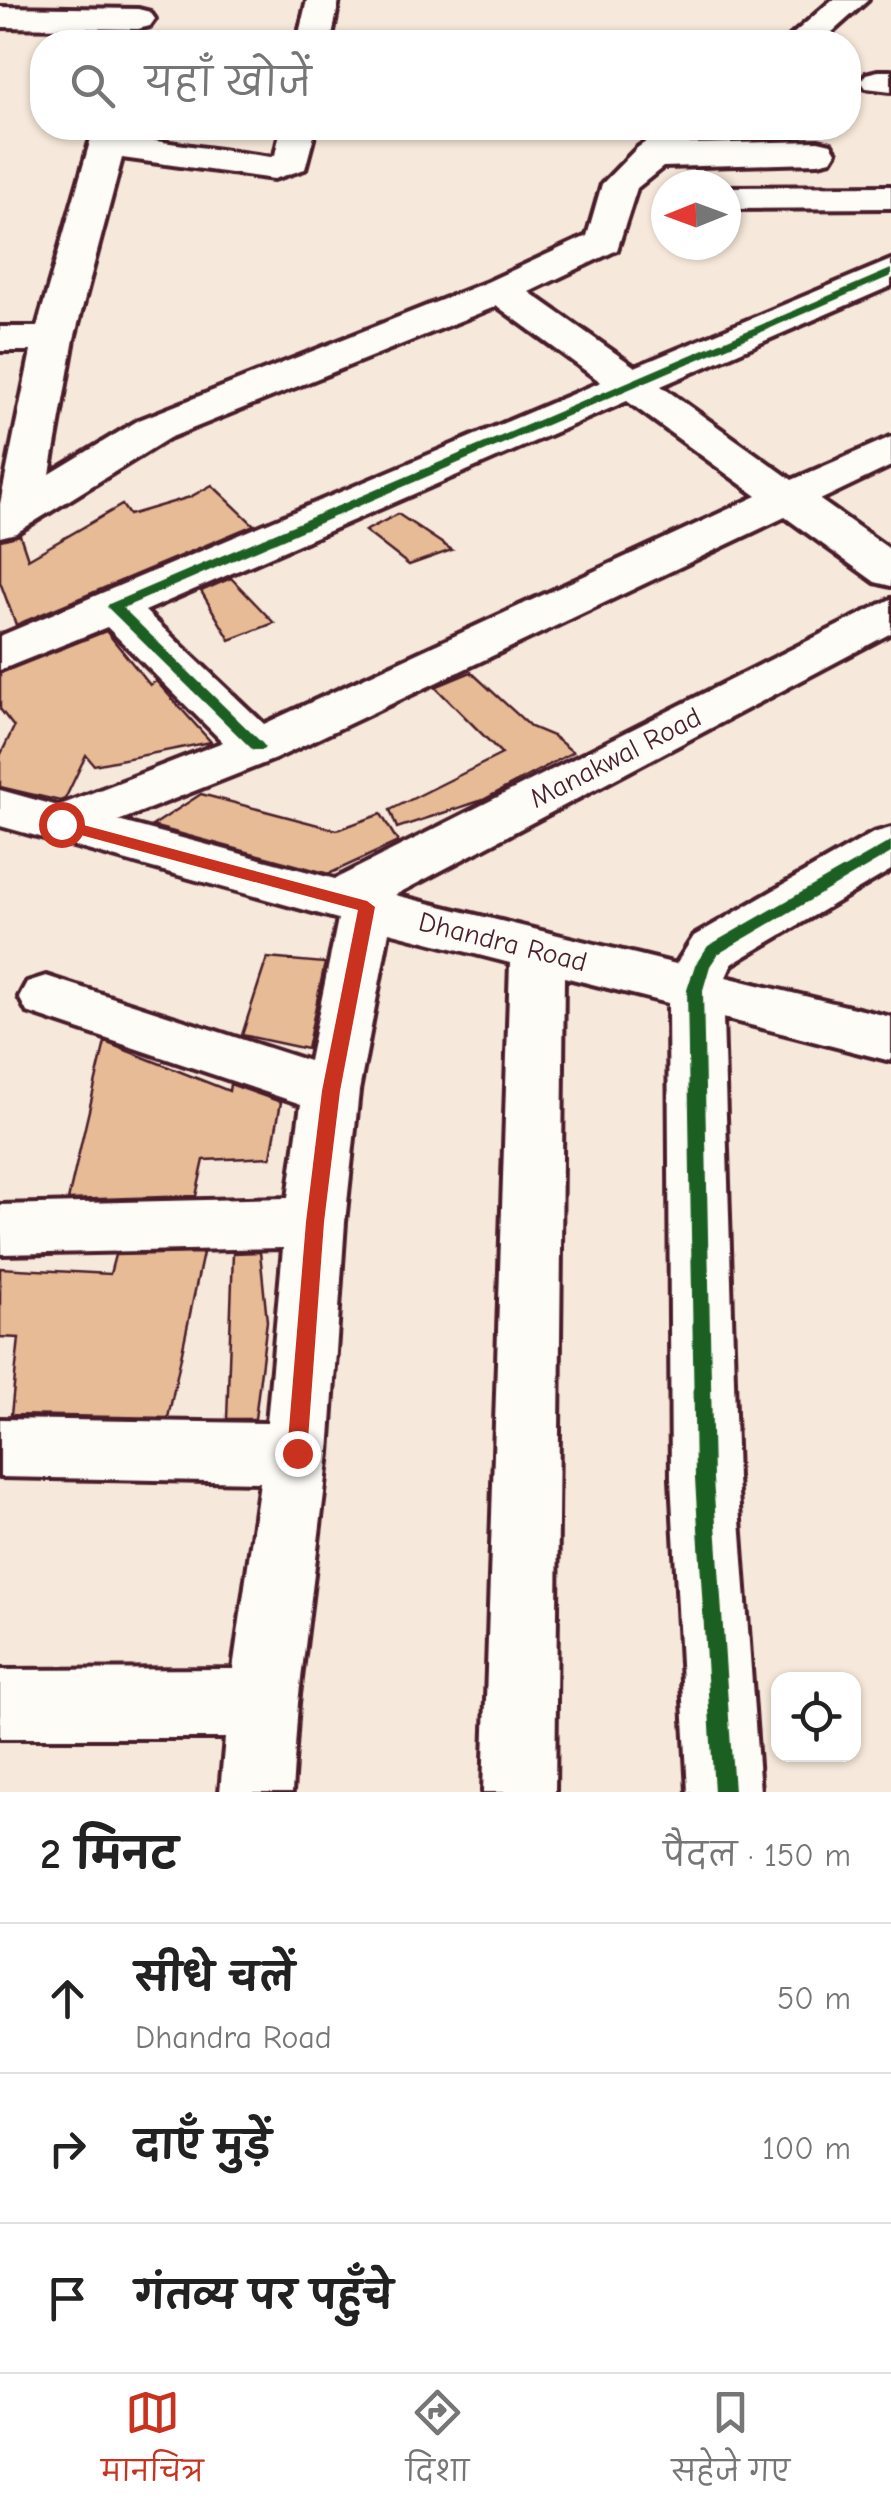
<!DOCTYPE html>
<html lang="hi">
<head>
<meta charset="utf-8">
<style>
	:root { --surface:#fff; --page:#f2f2f2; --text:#222; --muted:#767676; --line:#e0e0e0; --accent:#c8321e }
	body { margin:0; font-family:"Comic Neue","Playpen Sans Deva",sans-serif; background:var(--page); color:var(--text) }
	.controls { position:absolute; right:30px; bottom:30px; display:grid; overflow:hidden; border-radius:20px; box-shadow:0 2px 8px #0004 }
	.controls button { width:90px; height:90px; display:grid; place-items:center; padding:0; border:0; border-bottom:2px solid var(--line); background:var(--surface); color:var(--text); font:50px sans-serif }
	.compass { position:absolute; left:651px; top:170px; width:90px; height:90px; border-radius:50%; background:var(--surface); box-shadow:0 2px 8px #0004; rotate:269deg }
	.stop { position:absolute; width:30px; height:30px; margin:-22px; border:8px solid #c8321e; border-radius:50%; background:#fff }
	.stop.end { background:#c8321e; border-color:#fff; box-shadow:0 2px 10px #0008 }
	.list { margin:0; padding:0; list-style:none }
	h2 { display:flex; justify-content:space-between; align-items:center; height:130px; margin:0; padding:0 40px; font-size:42px }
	h2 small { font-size:32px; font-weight:400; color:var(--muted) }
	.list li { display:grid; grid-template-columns:65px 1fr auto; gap:30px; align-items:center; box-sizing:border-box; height:150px; padding:0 40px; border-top:2px solid var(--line) }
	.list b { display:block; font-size:38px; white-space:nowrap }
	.list p { margin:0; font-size:32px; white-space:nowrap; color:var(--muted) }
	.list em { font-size:32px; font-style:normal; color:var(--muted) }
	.icon { flex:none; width:55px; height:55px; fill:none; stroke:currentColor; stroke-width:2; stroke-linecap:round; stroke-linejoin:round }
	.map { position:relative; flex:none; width:891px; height:1792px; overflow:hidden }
	.search { position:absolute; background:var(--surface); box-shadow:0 2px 8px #0004; left:30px; right:30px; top:30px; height:110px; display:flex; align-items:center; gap:25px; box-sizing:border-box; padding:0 35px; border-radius:40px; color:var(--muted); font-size:38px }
	.sheet { height:580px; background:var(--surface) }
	nav { display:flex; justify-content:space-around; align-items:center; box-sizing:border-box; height:140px; border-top:2px solid var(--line); background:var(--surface); font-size:28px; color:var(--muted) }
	nav a { display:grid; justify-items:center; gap:5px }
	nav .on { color:var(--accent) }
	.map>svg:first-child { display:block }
	.building { fill:#e6bb96; stroke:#4a1f2b; stroke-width:2.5 }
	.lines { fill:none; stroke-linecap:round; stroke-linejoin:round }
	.minor-casing { stroke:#4a1f2b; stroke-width:8 }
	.minor { fill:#fdfcf7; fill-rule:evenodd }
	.cycleway-casing { stroke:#fdfcf7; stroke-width:6 }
	.cycleway { fill:#1b5e20; fill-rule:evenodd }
	.route { fill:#c8321e }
	.labels { text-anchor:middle; stroke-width:9; stroke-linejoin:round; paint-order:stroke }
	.street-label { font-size:28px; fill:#4a1f2b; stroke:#fdfcf7 }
</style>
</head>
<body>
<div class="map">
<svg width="891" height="1792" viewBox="0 0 891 1792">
	<rect width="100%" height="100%" fill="#f6e8da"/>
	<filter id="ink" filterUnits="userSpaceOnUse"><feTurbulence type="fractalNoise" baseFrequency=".01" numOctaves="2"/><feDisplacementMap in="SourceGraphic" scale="20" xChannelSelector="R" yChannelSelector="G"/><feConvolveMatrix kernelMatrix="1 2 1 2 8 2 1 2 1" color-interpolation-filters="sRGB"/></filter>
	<g filter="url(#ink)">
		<g class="building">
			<path d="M212,485L254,525L16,625L0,582V540L20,535L28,559L122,505L129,515L190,497Z"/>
			<path d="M398,514L452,550L409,565L365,531Z"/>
			<path d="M231,578L274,623L230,640L201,591Z"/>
			<path d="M106,631L150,685L156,681L211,742L94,765L86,755L65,799L60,801L0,787V756L14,727L0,709V673Z"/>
			<path d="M471,672L531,727L553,736L573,752L483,800L397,828L390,810L502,754L435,687Z"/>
			<path d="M201,794L337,830L381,814L398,842L329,874L152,826Z"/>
			<path d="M267,958L325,963L307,1049L242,1035Z"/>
			<path d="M105,1042L229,1091L230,1084L281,1102L271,1157L204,1160L196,1196L68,1200Z"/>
			<path d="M260,1252L267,1321L255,1419H227L233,1253Z"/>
			<path d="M203,1253L168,1418L11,1415L19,1338L0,1337V1268L110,1274L115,1255Z"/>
		</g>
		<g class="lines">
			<defs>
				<g id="minor">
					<path d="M307,0H339L331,42H297Z"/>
					<path d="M832,0H868L821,42H784Z"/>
					<path d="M0,7L138,9L150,12L155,19L150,26L138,29L0,27Z"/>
					<path d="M878,71H891V91L866,88L861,81L866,74Z"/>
					<path d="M94,128H129L127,137L271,157L275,155L281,128H316L305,169L274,179L122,158L74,339L50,474L139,420L487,282L587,236L602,184L637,148L666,128H704L689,144L818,141L831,144L836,152L831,160L818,163L663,167L637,188L617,250L529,292L635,367L891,260V286L661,386L792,480L891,437V466L820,500L891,550V586L875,582L785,517L275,759L118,821L335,879L891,599V633L395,895L676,964L694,936L873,833L891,828V870L732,964L726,977L891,1017V1061L723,1018L737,1479L760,1792H688L671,1479L668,1003L564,977L555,1792H483L510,963L389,932L359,1091L345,1222L329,1453L298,1703L292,1792H220L225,1738H0V1670L233,1669L260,1482L0,1477V1419L267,1423L283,1248L2,1254L0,1205L288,1198L301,1104L27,1012L19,997L27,982L46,976L309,1061L338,919L0,826V790L58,806L223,742L107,627L0,670V636L601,382L497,306L169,438L16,533L0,537V504L31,351H0V327H37ZM627,401L757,496L264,724L145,611Z"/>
					<path d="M891,186V208L726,209V187Z"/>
				</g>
			</defs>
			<use href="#minor" class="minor-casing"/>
			<use href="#minor" class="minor"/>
			<defs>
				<g id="cycleway">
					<path d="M891,269V276L123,608L263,744L265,747L263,750H253L107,607L109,604Z"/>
					<path d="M891,841V853L718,954L710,966L703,990L713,1479L734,1792H714L695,1479L687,990L695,965L708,946Z"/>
				</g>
			</defs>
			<use href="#cycleway" class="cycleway-casing"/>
			<use href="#cycleway" class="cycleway"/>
		</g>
	</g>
	<path class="route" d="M61,819L367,901L375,907L340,1091L324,1222L307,1453L297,1462L287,1453L306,1222L322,1091L358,910L55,828V820Z"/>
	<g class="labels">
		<g class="street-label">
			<text transform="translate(615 757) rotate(-27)" y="10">Manakwal Road</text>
			<text transform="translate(503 941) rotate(14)" y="10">Dhandra Road</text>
		</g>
	</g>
</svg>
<div class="controls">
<button><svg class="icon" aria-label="locate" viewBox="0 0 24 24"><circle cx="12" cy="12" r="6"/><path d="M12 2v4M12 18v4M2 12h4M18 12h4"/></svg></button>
</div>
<svg class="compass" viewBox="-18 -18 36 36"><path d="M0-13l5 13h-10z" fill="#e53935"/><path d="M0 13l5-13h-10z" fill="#767676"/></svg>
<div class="stop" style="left:61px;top:824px"></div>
<div class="stop end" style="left:297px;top:1453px"></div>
<div class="search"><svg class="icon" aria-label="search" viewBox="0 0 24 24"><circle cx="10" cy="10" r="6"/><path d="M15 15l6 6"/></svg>यहाँ खोजें</div>
</div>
<section class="sheet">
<h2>2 मिनट<small>पैदल · 150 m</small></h2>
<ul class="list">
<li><svg class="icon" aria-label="ahead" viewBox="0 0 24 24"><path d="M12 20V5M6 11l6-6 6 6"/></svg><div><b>सीधे चलें</b><p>Dhandra Road</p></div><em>50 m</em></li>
<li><svg class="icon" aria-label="right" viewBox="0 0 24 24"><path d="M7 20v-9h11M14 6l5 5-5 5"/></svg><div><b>दाएँ मुड़ें</b></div><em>100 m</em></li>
<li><svg class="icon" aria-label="arrive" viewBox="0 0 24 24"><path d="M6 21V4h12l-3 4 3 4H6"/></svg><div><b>गंतव्य पर पहुँचे</b></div></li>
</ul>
</section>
<nav>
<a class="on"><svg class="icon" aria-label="map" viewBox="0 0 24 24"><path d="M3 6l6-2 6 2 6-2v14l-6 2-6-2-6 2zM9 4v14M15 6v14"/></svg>मानचित्र</a>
<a><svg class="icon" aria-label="directions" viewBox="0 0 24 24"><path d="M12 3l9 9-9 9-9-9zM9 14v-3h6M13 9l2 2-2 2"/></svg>दिशा</a>
<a><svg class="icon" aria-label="saved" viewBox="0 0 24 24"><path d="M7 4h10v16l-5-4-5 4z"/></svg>सहेजे गए</a>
</nav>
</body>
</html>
